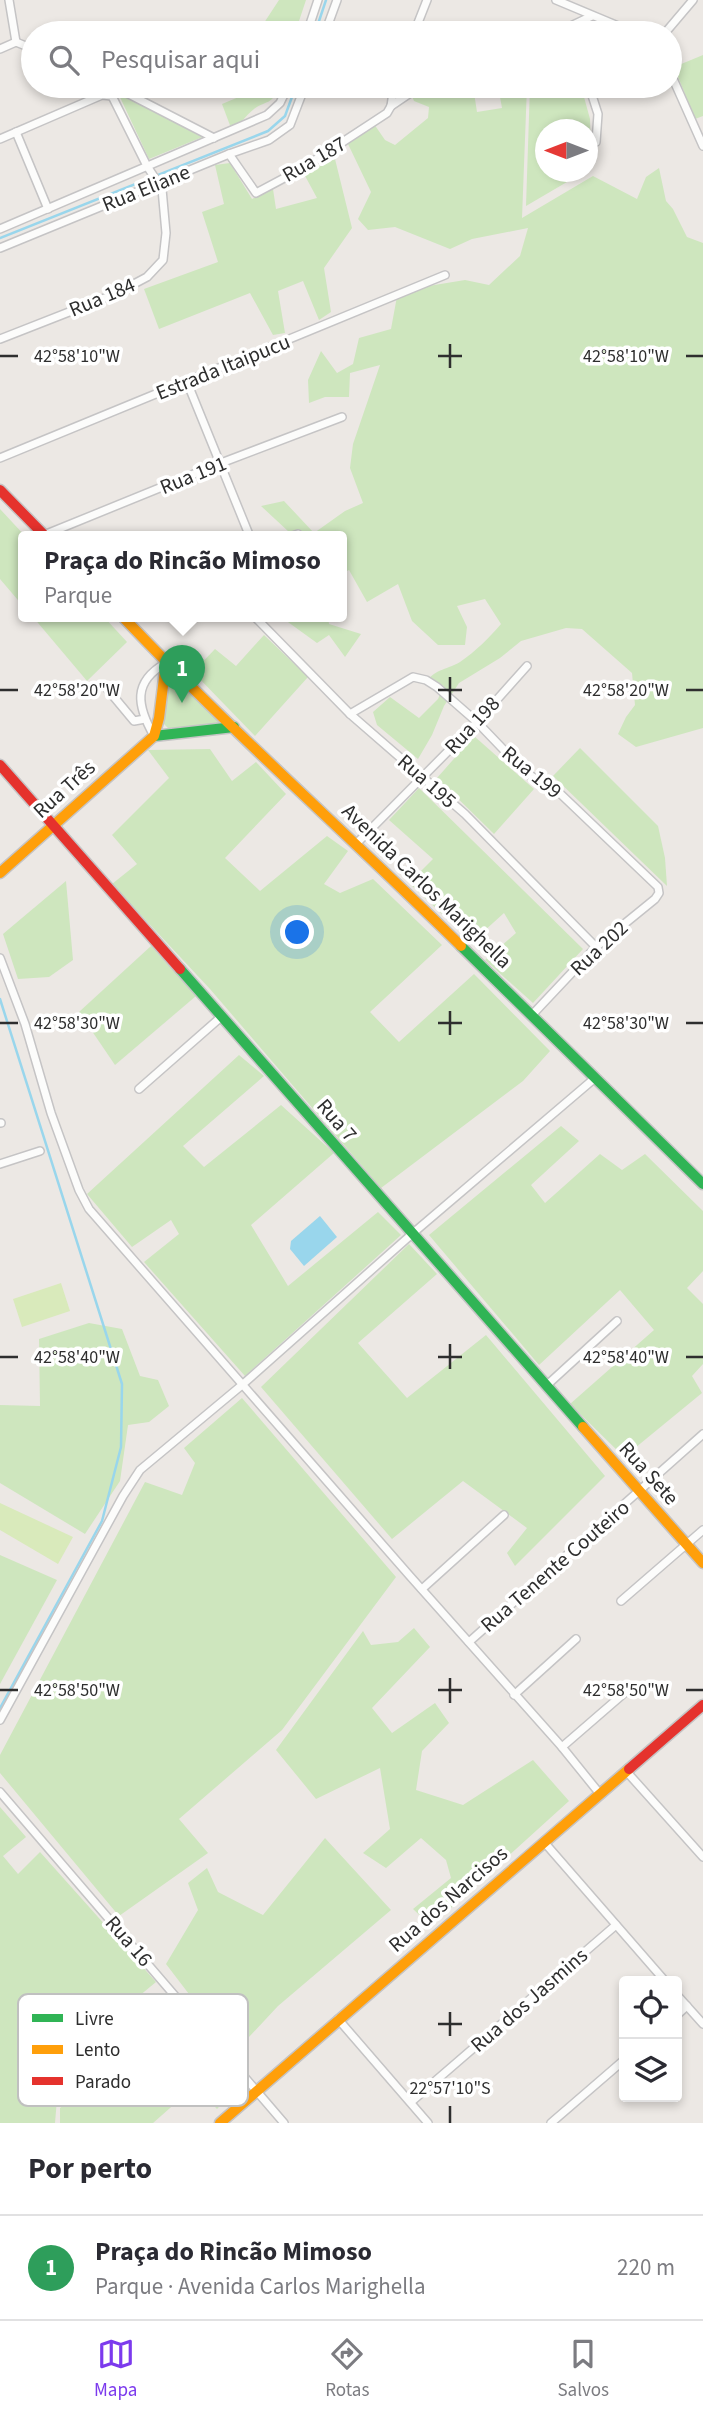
<!DOCTYPE html>
<html lang="pt">
<head>
<meta charset="utf-8">
<style>
	:root { --surface:#fff; --page:#f2f2f3; --text:#2b2b33; --muted:#7c7c81; --line:#e1e1e2; --accent:#7c3aed }
	body { margin:0; font-family:"Source Sans 3",sans-serif; background:var(--page); color:var(--text) }
	.controls { position:absolute; right:21px; bottom:21px; display:grid; overflow:hidden; border-radius:7px; box-shadow:0 4px 10px #0003 }
	.controls button { width:63px; height:63px; display:grid; place-items:center; padding:0; border:0; border-bottom:2px solid var(--line); background:var(--surface); color:var(--text); font:35px sans-serif }
	.compass { position:absolute; left:535px; top:119px; width:63px; height:63px; border-radius:50%; background:var(--surface); box-shadow:0 4px 10px #0003; rotate:270deg }
	.you { position:absolute; left:298px; top:933px; width:24px; height:24px; margin:-18px; border:5px solid #fff; border-radius:50%; background:#1a73e8; box-shadow:0 0 0 10px #1a73e833 }
	.badge { display:grid; place-items:center; width:46px; height:46px; border-radius:50%; background:var(--accent); color:#fff; font-size:23px; font-weight:700 }
	.pin { position:absolute; translate:-50% -58px; filter:drop-shadow(0 2px 4px #0008) }
	.pin::after { content:''; position:absolute; top:37px; width:24px; height:21px; background:inherit; clip-path:polygon(0 0,100% 0,50% 100%) }
	.popup { position:absolute; left:18px; top:531px; width:329px; height:91px; box-sizing:border-box; display:grid; place-content:center; border-radius:7px; background:var(--surface); filter:drop-shadow(0 2px 5px #0005); font-size:23px; white-space:nowrap; color:var(--muted) }
	.popup b { font-size:26px; color:var(--text) }
	.popup::after { content:''; position:absolute; left:50%; top:100%; margin-left:-14px; border:14px solid transparent; border-top-color:var(--surface) }
	.list { margin:0; padding:0; list-style:none }
	h2 { display:flex; justify-content:space-between; align-items:center; height:91px; margin:0; padding:0 28px; font-size:30px }
	h2 small { font-size:23px; font-weight:400; color:var(--muted) }
	.list li { display:grid; grid-template-columns:46px 1fr auto; gap:21px; align-items:center; box-sizing:border-box; height:105px; padding:0 28px; border-top:2px solid var(--line) }
	.list b { display:block; font-size:26px; white-space:nowrap }
	.list p { margin:0; font-size:23px; white-space:nowrap; color:var(--muted) }
	.list em { font-size:23px; font-style:normal; color:var(--muted) }
	.icon { flex:none; width:38px; height:38px; fill:none; stroke:currentColor; stroke-width:2; stroke-linecap:round; stroke-linejoin:round }
	.map { position:relative; flex:none; width:703px; height:2123px; overflow:hidden }
	.search { position:absolute; background:var(--surface); box-shadow:0 4px 10px #0003; left:21px; right:21px; top:21px; height:77px; display:flex; align-items:center; gap:18px; box-sizing:border-box; padding:0 24px; border-radius:38px; color:var(--muted); font-size:26px }
	.sheet { height:196px; background:var(--surface) }
	nav { display:flex; justify-content:space-around; align-items:center; box-sizing:border-box; height:98px; border-top:2px solid var(--line); background:var(--surface); font-size:19px; color:var(--muted) }
	nav a { display:grid; justify-items:center; gap:4px }
	nav .on { color:var(--accent) }
	.map>svg:first-child { display:block }
	.green { fill:#cee6be }
	.pitch { fill:#d9eabb }
	.water { fill:#99d6ec }
	.lines { fill:none; stroke-linecap:round; stroke-linejoin:round }
	.stream { stroke:#99d6ec; stroke-width:2.5 }
	.street-casing { stroke:#c5c4c5; stroke-width:10 }
	.fast-casing { stroke:#c5c4c5; stroke-width:13 }
	.slow-casing { stroke:#c5c4c5; stroke-width:13 }
	.jam-casing { stroke:#c5c4c5; stroke-width:13 }
	.street { stroke:#fcfcfb; stroke-width:7 }
	.fast { stroke:#30b455; stroke-width:10 }
	.slow { stroke:#ff9f0a; stroke-width:10 }
	.jam { stroke:#e5322d; stroke-width:10 }
	.ticks { fill:none; stroke:#2e2e2e; stroke-width:2.5 }
	.labels { text-anchor:middle; stroke-width:7; stroke-linejoin:round; paint-order:stroke }
	.street-label { font-size:21px; fill:#2e2e2e; stroke:#fff }
	.key { fill:#fff; stroke:#c0c0c0; stroke-width:2 }
	.key-label { font-size:19px; fill:#2e2e2e }
	.ticks-label { font-size:18px; text-anchor:middle; fill:#2e2e2e; stroke:#fff; stroke-width:7; stroke-linejoin:round; paint-order:stroke }
</style>
</head>
<body>
<div class="map">
<svg width="703" height="2123" viewBox="0 0 703 2123">
	<rect width="100%" height="100%" fill="#ece8e4"/>
	<g class="green">
		<path d="M279,0H306L295,33H254L260,29Z"/>
		<path d="M703,55V116L695,119L674,67Z"/>
		<path d="M252,86H279C272,106 266,100 254,109C245,116 242,124 231,128L222,104L241,96Z"/>
		<path d="M437,86H473L477,112L502,108L498,86H527L522,218L593,176L637,199L646,177L659,168L666,201L673,209L687,237L703,243V728L636,747L618,734L626,717L635,705L632,673L582,629L566,628L521,641L500,658L459,683L444,706L432,735L418,759L377,725L373,712L390,697L419,718L438,699L444,686L427,681C435,669 449,669 460,662C476,651 489,638 501,624L485,599L457,606L467,627L465,645H438L412,621L398,584L367,602L349,570L341,574V537H290L289,532L261,506L284,501L314,533L345,511L363,503L350,468L353,444L380,365L350,373L349,397H325L309,403L308,380L321,351L337,373L353,364L359,338L391,329L398,291L465,280L489,285L520,256L528,228L472,239L450,249L395,227L368,230L358,219L371,192L348,144L374,124L385,140L395,145L428,118L429,107L414,101L412,96Z"/>
		<path d="M530,86H581L590,119L591,167L588,169V130H546V172H584L526,206Z"/>
		<path d="M118,93L205,136L149,159Z"/>
		<path d="M335,159L352,228L324,268L331,312L319,320L303,281L278,291L285,333L273,335L250,293L159,329L144,289L218,262L202,212L224,204L215,165L230,163L252,199L273,189L276,209L317,198L304,174Z"/>
		<path d="M0,509L26,537H23V606L0,579Z"/>
		<path d="M33,617H104L127,642L87,681Z"/>
		<path d="M281,617H328L329,624L361,634L345,657L329,635L317,643Z"/>
		<path d="M264,635L308,677L255,736L193,672L215,649L236,666Z"/>
		<path d="M172,677L176,678C183,692 194,697 206,705C212,709 217,716 223,722L220,725L169,729L163,723L165,683Z"/>
		<path d="M474,736L534,789L494,834L437,778Z"/>
		<path d="M580,748L658,826L665,858L667,886L553,776Z"/>
		<path d="M210,749L232,781L256,762L286,794L225,858L260,891L327,836L348,851L324,884L340,893L373,879L442,945L370,1012L399,1042L474,974L550,1051L523,1081L381,1188L210,989L112,884L137,864L112,835L169,778L148,750Z"/>
		<path d="M419,788L583,949L533,1003L485,960L516,933L504,913L472,942L409,883L433,859L389,820Z"/>
		<path d="M66,881L73,960L49,977L18,979L3,934Z"/>
		<path d="M151,946L196,996L115,1065L79,1012Z"/>
		<path d="M239,1055L264,1076L183,1146L204,1167L281,1105L334,1153L251,1225L288,1286L378,1212L401,1235L245,1376L144,1262L179,1234L171,1220L132,1247L87,1194Z"/>
		<path d="M561,1126L579,1141L531,1185L545,1203L600,1154L622,1170L645,1154L703,1211V1271L687,1288L703,1304V1364L692,1376L702,1393L624,1457L570,1404L654,1330L620,1290L539,1365L429,1235Z"/>
		<path d="M409,1244L437,1274L358,1343L407,1398L486,1335L605,1476L515,1566L507,1553L527,1528L463,1481L392,1539L261,1387Z"/>
		<path d="M89,1323L122,1329L140,1376L158,1380L169,1406L149,1422L128,1425L120,1481L85,1534L0,1483V1405L40,1406L39,1339Z"/>
		<path d="M242,1398L396,1577L282,1730L179,1819L208,1853L119,1916L0,1773V1755L145,1482L182,1495L195,1463L184,1448Z"/>
		<path d="M0,1555L57,1580L0,1684Z"/>
		<path d="M414,1628L430,1647L372,1708L392,1733L435,1703L449,1723L422,1751L416,1790L463,1805L533,1760L569,1801L431,1926L413,1909L451,1878L446,1860L421,1838L386,1868L363,1853L390,1829L380,1768L316,1799L276,1750L363,1631L371,1645L398,1642Z"/>
		<path d="M0,1807L26,1837L3,1856L18,1874L40,1852L156,1982L69,2054L85,2082L57,2099L55,2123H0Z"/>
		<path d="M325,1838L391,1910L278,2006L234,2053L166,1964L198,1910L188,1883L207,1868L218,1892L263,1915Z"/>
		<path d="M178,2016L237,2088L217,2109L195,2086L153,2123H60V2108Z"/>
	</g>
	<g class="pitch">
		<path d="M61,1283L70,1311L22,1327L13,1299Z"/>
		<path d="M0,1503L73,1537L58,1564L0,1530Z"/>
	</g>
	<path class="water" d="M320,1216L337,1237L304,1266L290,1249L291,1241Z"/>
	<g class="lines">
		<g class="stream">
			<path d="M315,33L326,0"/>
			<path d="M0,238L268,131L285,116L296,86"/>
			<path d="M0,999L122,1384L121,1447L102,1521L0,1708"/>
		</g>
		<defs>
			<g id="street">
				<path d="M9,0L16,42"/>
				<path d="M556,0L635,33"/>
				<path d="M307,33L318,0"/>
				<path d="M325,33L337,0"/>
				<path d="M414,33L427,0"/>
				<path d="M556,33L592,16"/>
				<path d="M665,33L693,0"/>
				<path d="M16,42L33,49"/>
				<path d="M0,49L16,42"/>
				<path d="M670,72L703,146"/>
				<path d="M113,86L214,138"/>
				<path d="M589,86L598,114L596,142"/>
				<path d="M391,106L416,89L427,86"/>
				<path d="M16,132L48,209"/>
				<path d="M0,139L102,95L112,96L115,87"/>
				<path d="M229,154L256,193L303,168L387,113L391,106L394,86"/>
				<path d="M0,229L267,115L280,103L288,86"/>
				<path d="M0,248L229,154L269,140L290,125L305,86"/>
				<path d="M0,339L115,294L147,277L163,260L166,233L162,189L147,166L112,96"/>
				<path d="M187,382L250,537"/>
				<path d="M0,458L445,275"/>
				<path d="M44,535L221,463L342,417"/>
				<path d="M290,537L298,534"/>
				<path d="M255,617L350,714L465,814L596,947"/>
				<path d="M104,685L134,721L145,719"/>
				<path d="M350,714L413,677L426,680L437,687L477,722L525,772L539,781H547L658,887L659,893L655,899L596,947L532,1015"/>
				<path d="M154,736C137,706 132,682 166,663"/>
				<path d="M357,843L477,722L527,666"/>
				<path d="M0,958L25,1024L51,1113L79,1190L89,1209L409,1575L562,1747L600,1794"/>
				<path d="M139,1089L221,1017"/>
				<path d="M0,1123H1"/>
				<path d="M0,1164L40,1151"/>
				<path d="M546,1386L617,1321"/>
				<path d="M422,1589L504,1515"/>
				<path d="M621,1601L703,1530"/>
				<path d="M469,1642L703,1434"/>
				<path d="M514,1695L576,1639"/>
				<path d="M0,1720L123,1496L140,1470L242,1385L412,1234L595,1078"/>
				<path d="M562,1747L629,1689"/>
				<path d="M626,1771L703,1857"/>
				<path d="M0,1792L284,2123"/>
				<path d="M544,1842L665,1981"/>
				<path d="M677,1995L703,2024"/>
				<path d="M677,2015L687,2006"/>
				<path d="M338,2019L428,2123"/>
				<path d="M411,2102L616,1925"/>
				<path d="M551,2123L624,2060"/>
			</g>
			<g id="fast">
				<path d="M154,736L234,727"/>
				<path d="M461,946L703,1184"/>
				<path d="M180,969L583,1427"/>
			</g>
			<g id="slow">
				<path d="M123,617C231,731 349,835 461,946"/>
				<path d="M0,873L154,736L159,718L166,662"/>
				<path d="M583,1427L703,1563"/>
				<path d="M220,2123L629,1769"/>
			</g>
			<g id="jam">
				<path d="M0,490L46,537"/>
				<path d="M0,765L180,969"/>
				<path d="M629,1769L703,1705"/>
			</g>
		</defs>
		<use href="#street" class="street-casing"/>
		<use href="#fast" class="fast-casing"/>
		<use href="#slow" class="slow-casing"/>
		<use href="#jam" class="jam-casing"/>
		<use href="#street" class="street"/>
		<use href="#fast" class="fast"/>
		<use href="#slow" class="slow"/>
		<use href="#jam" class="jam"/>
	</g>
	<path class="ticks" d="M450,344V368M0,356H18M438,356H462M686,356H703M450,677V702M0,690H18M438,690H462M686,690H703M450,1011V1035M0,1023H18M438,1023H462M686,1023H703M450,1344V1369M0,1357H18M438,1357H462M686,1357H703M450,1678V1703M0,1690H18M438,1690H462M686,1690H703M450,2012V2036M438,2024H462M450,2106V2123"/>
	<g class="labels">
		<g class="street-label">
			<text transform="translate(314 159) rotate(-30)" y="7">Rua 187</text>
			<text transform="translate(146 188) rotate(-22)" y="7">Rua Eliane</text>
			<text transform="translate(102 297) rotate(-23)" y="7">Rua 184</text>
			<text transform="translate(223 367) rotate(-22)" y="7">Estrada Itaipucu</text>
			<text transform="translate(193 475) rotate(-22)" y="7">Rua 191</text>
			<text transform="translate(472 725) rotate(-47)" y="7">Rua 198</text>
			<text transform="translate(532 772) rotate(39)" y="7">Rua 199</text>
			<text transform="translate(427 781) rotate(41)" y="7">Rua 195</text>
			<text transform="translate(64 789) rotate(-42)" y="7">Rua Três</text>
			<text transform="translate(427 886) rotate(44)" y="7">Avenida Carlos Marighella</text>
			<text transform="translate(599 948) rotate(-43)" y="7">Rua 202</text>
			<text transform="translate(337 1120) rotate(49)" y="7">Rua 7</text>
			<text transform="translate(649 1473) rotate(48)" y="7">Rua Sete</text>
			<text transform="translate(555 1566) rotate(-41)" y="7">Rua Tenente Couteiro</text>
			<text transform="translate(448 1899) rotate(-41)" y="7">Rua dos Narcisos</text>
			<text transform="translate(129 1941) rotate(49)" y="7">Rua 16</text>
			<text transform="translate(529 2000) rotate(-41)" y="7">Rua dos Jasmins</text>
		</g>
	</g>
	<rect x="18" y="1994" width="230" height="112" rx="10" class="key"/>
	<rect x="32" y="2014" width="31" height="8" fill="#30b455"/>
	<rect x="32" y="2045" width="31" height="9" fill="#ff9f0a"/>
	<rect x="32" y="2077" width="31" height="8" fill="#e5322d"/>
	<g class="key-label">
		<text x="75" y="2025">Livre</text>
		<text x="75" y="2056">Lento</text>
		<text x="75" y="2088">Parado</text>
	</g>
	<g class="ticks-label">
		<text x="626" y="362">42°58'10"W</text>
		<text x="77" y="362">42°58'10"W</text>
		<text x="626" y="696">42°58'20"W</text>
		<text x="77" y="696">42°58'20"W</text>
		<text x="77" y="1029">42°58'30"W</text>
		<text x="626" y="1029">42°58'30"W</text>
		<text x="77" y="1363">42°58'40"W</text>
		<text x="626" y="1363">42°58'40"W</text>
		<text x="77" y="1696">42°58'50"W</text>
		<text x="626" y="1696">42°58'50"W</text>
		<text x="450" y="2094">22°57'10"S</text>
	</g>
</svg>
<div class="controls">
<button><svg class="icon" aria-label="locate" viewBox="0 0 24 24"><circle cx="12" cy="12" r="6"/><path d="M12 2v4M12 18v4M2 12h4M18 12h4"/></svg></button>
<button><svg class="icon" aria-label="layers" viewBox="0 0 24 24"><path d="M12 4l9 5-9 5-9-5zM3 14l9 5 9-5"/></svg></button>
</div>
<svg class="compass" viewBox="-18 -18 36 36"><path d="M0-13l5 13h-10z" fill="#e53935"/><path d="M0 13l5-13h-10z" fill="#7c7c81"/></svg>
<div class="you"></div>
<div class="pin badge" style="left:182px;top:703px;background:#2e9e5b">1</div>
<div class="popup"><b>Praça do Rincão Mimoso</b>Parque</div>
<div class="search"><svg class="icon" aria-label="search" viewBox="0 0 24 24"><circle cx="10" cy="10" r="6"/><path d="M15 15l6 6"/></svg>Pesquisar aqui</div>
</div>
<section class="sheet">
<h2>Por perto<small></small></h2>
<ul class="list">
<li><span class="badge" style="background:#2e9e5b">1</span><div><b>Praça do Rincão Mimoso</b><p>Parque · Avenida Carlos Marighella</p></div><em>220 m</em></li>
</ul>
</section>
<nav>
<a class="on"><svg class="icon" aria-label="map" viewBox="0 0 24 24"><path d="M3 6l6-2 6 2 6-2v14l-6 2-6-2-6 2zM9 4v14M15 6v14"/></svg>Mapa</a>
<a><svg class="icon" aria-label="directions" viewBox="0 0 24 24"><path d="M12 3l9 9-9 9-9-9zM9 14v-3h6M13 9l2 2-2 2"/></svg>Rotas</a>
<a><svg class="icon" aria-label="saved" viewBox="0 0 24 24"><path d="M7 4h10v16l-5-4-5 4z"/></svg>Salvos</a>
</nav>
</body>
</html>
